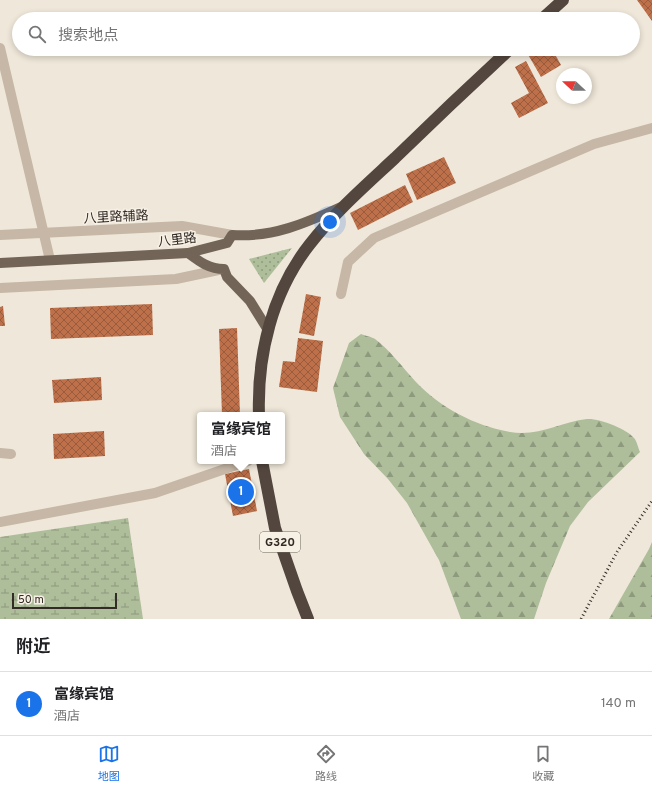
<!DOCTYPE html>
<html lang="zh">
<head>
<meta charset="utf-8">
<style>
	:root { --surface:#fff; --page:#f2f2f2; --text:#202124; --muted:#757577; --line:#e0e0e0; --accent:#1a73e8 }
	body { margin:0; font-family:Overpass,"Noto Sans SC",sans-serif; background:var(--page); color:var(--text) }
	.compass { position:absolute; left:556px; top:68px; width:36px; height:36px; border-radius:50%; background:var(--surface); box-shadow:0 2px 6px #0003; rotate:292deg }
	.scale { position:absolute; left:12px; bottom:10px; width:105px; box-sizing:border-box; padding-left:4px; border:2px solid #322b26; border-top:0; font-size:11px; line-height:14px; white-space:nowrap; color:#322b26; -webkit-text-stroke:3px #f7f0e5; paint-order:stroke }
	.you { position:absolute; left:330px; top:222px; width:14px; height:14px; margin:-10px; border:3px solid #fff; border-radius:50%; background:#1a73e8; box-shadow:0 0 0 6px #1a73e833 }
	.badge { display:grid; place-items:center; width:26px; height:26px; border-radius:50%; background:var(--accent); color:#fff; font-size:13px; font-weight:700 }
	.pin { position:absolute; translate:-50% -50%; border:2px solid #fff; box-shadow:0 1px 4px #0006 }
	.popup { position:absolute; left:197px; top:412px; width:88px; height:52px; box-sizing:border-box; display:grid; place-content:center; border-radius:4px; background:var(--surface); filter:drop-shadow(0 1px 3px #0005); font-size:13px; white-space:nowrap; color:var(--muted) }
	.popup b { font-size:15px; color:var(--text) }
	.popup::after { content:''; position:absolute; left:50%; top:100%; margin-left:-8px; border:8px solid transparent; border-top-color:var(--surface) }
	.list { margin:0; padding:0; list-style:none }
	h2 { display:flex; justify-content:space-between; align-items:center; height:52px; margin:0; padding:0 16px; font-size:17px }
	h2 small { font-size:13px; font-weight:400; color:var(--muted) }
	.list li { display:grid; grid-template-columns:26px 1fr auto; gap:12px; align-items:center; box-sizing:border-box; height:64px; padding:0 16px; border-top:1px solid var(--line) }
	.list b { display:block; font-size:15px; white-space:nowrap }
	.list p { margin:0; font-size:13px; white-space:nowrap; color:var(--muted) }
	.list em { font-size:13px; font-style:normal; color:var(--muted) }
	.icon { flex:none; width:22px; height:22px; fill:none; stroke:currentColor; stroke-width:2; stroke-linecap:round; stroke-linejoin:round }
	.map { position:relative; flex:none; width:652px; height:619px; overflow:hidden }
	.search { position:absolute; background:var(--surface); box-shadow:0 2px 6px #0003; left:12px; right:12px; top:12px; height:44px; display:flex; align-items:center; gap:10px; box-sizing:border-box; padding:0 14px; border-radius:22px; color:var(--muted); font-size:15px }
	.sheet { height:116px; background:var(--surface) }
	nav { display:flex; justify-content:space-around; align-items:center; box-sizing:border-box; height:56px; border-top:1px solid var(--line); background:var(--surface); font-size:11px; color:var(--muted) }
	nav a { display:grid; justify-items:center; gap:2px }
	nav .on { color:var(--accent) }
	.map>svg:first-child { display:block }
	.grass { fill:url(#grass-dots) }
	.forest { fill:url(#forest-firs) }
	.wetland { fill:url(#wetland-marsh) }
	.building { fill:url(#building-cross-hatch) }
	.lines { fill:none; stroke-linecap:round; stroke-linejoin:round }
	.minor { stroke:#c6b7a6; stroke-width:10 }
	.major { stroke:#736458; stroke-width:10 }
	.highway { stroke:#53463e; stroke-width:12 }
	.rail { stroke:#322b26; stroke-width:3; stroke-dasharray:1 3; stroke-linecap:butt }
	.labels { text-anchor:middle; stroke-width:3; stroke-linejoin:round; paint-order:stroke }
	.shield { fill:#f7f0e5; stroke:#6d665f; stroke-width:1 }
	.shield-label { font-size:12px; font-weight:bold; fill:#322b26 }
	.street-label { font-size:13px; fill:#322b26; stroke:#f7f0e5 }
</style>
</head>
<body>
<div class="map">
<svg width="652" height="619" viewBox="0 0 652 619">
	<defs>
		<pattern id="grass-dots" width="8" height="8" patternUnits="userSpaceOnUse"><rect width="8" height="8" fill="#aebd9a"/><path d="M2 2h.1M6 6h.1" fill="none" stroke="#8e9a7d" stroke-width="1.8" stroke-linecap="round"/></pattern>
		<pattern id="forest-firs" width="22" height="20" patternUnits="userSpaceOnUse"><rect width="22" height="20" fill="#aebd9a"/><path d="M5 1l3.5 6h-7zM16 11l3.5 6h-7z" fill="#8e9a7d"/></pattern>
		<pattern id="wetland-marsh" width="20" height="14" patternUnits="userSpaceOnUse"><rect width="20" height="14" fill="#aebd9a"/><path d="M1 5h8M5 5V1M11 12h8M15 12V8" fill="none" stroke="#8e9a7d"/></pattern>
		<pattern id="building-cross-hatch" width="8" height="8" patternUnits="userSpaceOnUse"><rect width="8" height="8" fill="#bd7049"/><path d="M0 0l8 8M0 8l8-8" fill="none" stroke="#9a5c3d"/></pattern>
	</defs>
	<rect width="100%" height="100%" fill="#efe7d9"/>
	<path class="grass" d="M292,248L264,283L249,259Z"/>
	<g class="forest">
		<path d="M361,334C366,336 372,337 375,339C388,348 404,369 415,381C441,408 473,425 510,432C538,437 561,422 587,419C599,418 627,429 634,438C637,441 638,448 640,452L588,502L570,526L546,583L534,619H461L439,560L407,503L388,479L364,454L340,417L333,388L349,343Z"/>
		<path d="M652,542V619H609L649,549Z"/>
	</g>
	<path class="wetland" d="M128,518L143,619H0V537Z"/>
	<g class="building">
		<path d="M637,0H652V21Z"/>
		<path d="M528,49H552L561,65L541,77L526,51Z"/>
		<path d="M526,61L548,103L519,118L511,103L529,93L515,67Z"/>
		<path d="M444,157L456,183L417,200L406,174Z"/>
		<path d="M405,185L413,202L358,230L350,213Z"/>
		<path d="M306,294L321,297L314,336L299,333Z"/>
		<path d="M152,304L153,335L51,339L50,308Z"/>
		<path d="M3,306L5,326H0V307Z"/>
		<path d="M237,328L240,415H222L219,329Z"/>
		<path d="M298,338L323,341L317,392L279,387L283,361L295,362Z"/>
		<path d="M101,377L102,400L54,403L52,380Z"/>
		<path d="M104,431L105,456L54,459L53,434Z"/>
		<path d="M249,469L257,511L233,516L225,474Z"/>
	</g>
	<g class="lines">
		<g class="minor">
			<path d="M0,48L50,260"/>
			<path d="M0,235L182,226L232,235"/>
			<path d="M0,288L176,279L223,269"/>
			<path d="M341,294L348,262L374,238L594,144L652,128"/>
			<path d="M0,453L11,454"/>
			<path d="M0,522L155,493L248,461"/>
		</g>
		<g class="major">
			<path d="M188,253C200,262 209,269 224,269L227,277L250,301L268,330"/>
			<path d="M0,263L188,253L227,243L232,235C272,238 306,223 341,207"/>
		</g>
		<g class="highway">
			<path d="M542,19L563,0"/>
			<path d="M259,415C257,355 272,292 310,244C335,212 366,185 395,158C433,121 471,85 510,49"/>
			<path d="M262,461L275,528L297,591L308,619"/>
		</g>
		<path class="rail" d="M581,619L617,552L652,501"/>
	</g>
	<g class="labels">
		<rect class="shield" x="260" y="532" width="40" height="20" rx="3"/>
		<g class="shield-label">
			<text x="280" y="546">G320</text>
		</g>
		<g class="street-label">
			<text transform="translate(116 216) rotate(-3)" y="5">八里路辅路</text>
			<text transform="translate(177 239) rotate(-7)" y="5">八里路</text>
		</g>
	</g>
</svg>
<svg class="compass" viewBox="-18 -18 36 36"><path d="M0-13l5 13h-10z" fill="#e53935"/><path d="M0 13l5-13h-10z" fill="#757577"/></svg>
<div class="scale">50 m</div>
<div class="you"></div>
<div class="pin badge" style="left:241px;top:492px">1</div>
<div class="popup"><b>富缘宾馆</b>酒店</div>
<div class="search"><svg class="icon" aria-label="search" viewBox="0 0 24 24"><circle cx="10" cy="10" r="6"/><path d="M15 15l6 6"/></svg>搜索地点</div>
</div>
<section class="sheet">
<h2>附近<small></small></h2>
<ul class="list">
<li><span class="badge">1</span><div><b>富缘宾馆</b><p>酒店</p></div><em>140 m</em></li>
</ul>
</section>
<nav>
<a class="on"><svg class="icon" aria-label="map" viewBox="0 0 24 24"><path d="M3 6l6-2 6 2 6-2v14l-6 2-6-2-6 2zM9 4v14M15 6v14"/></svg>地图</a>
<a><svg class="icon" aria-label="directions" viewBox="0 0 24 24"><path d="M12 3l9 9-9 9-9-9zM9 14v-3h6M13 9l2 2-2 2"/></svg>路线</a>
<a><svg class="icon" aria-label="saved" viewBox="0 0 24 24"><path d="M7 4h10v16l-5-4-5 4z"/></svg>收藏</a>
</nav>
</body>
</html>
